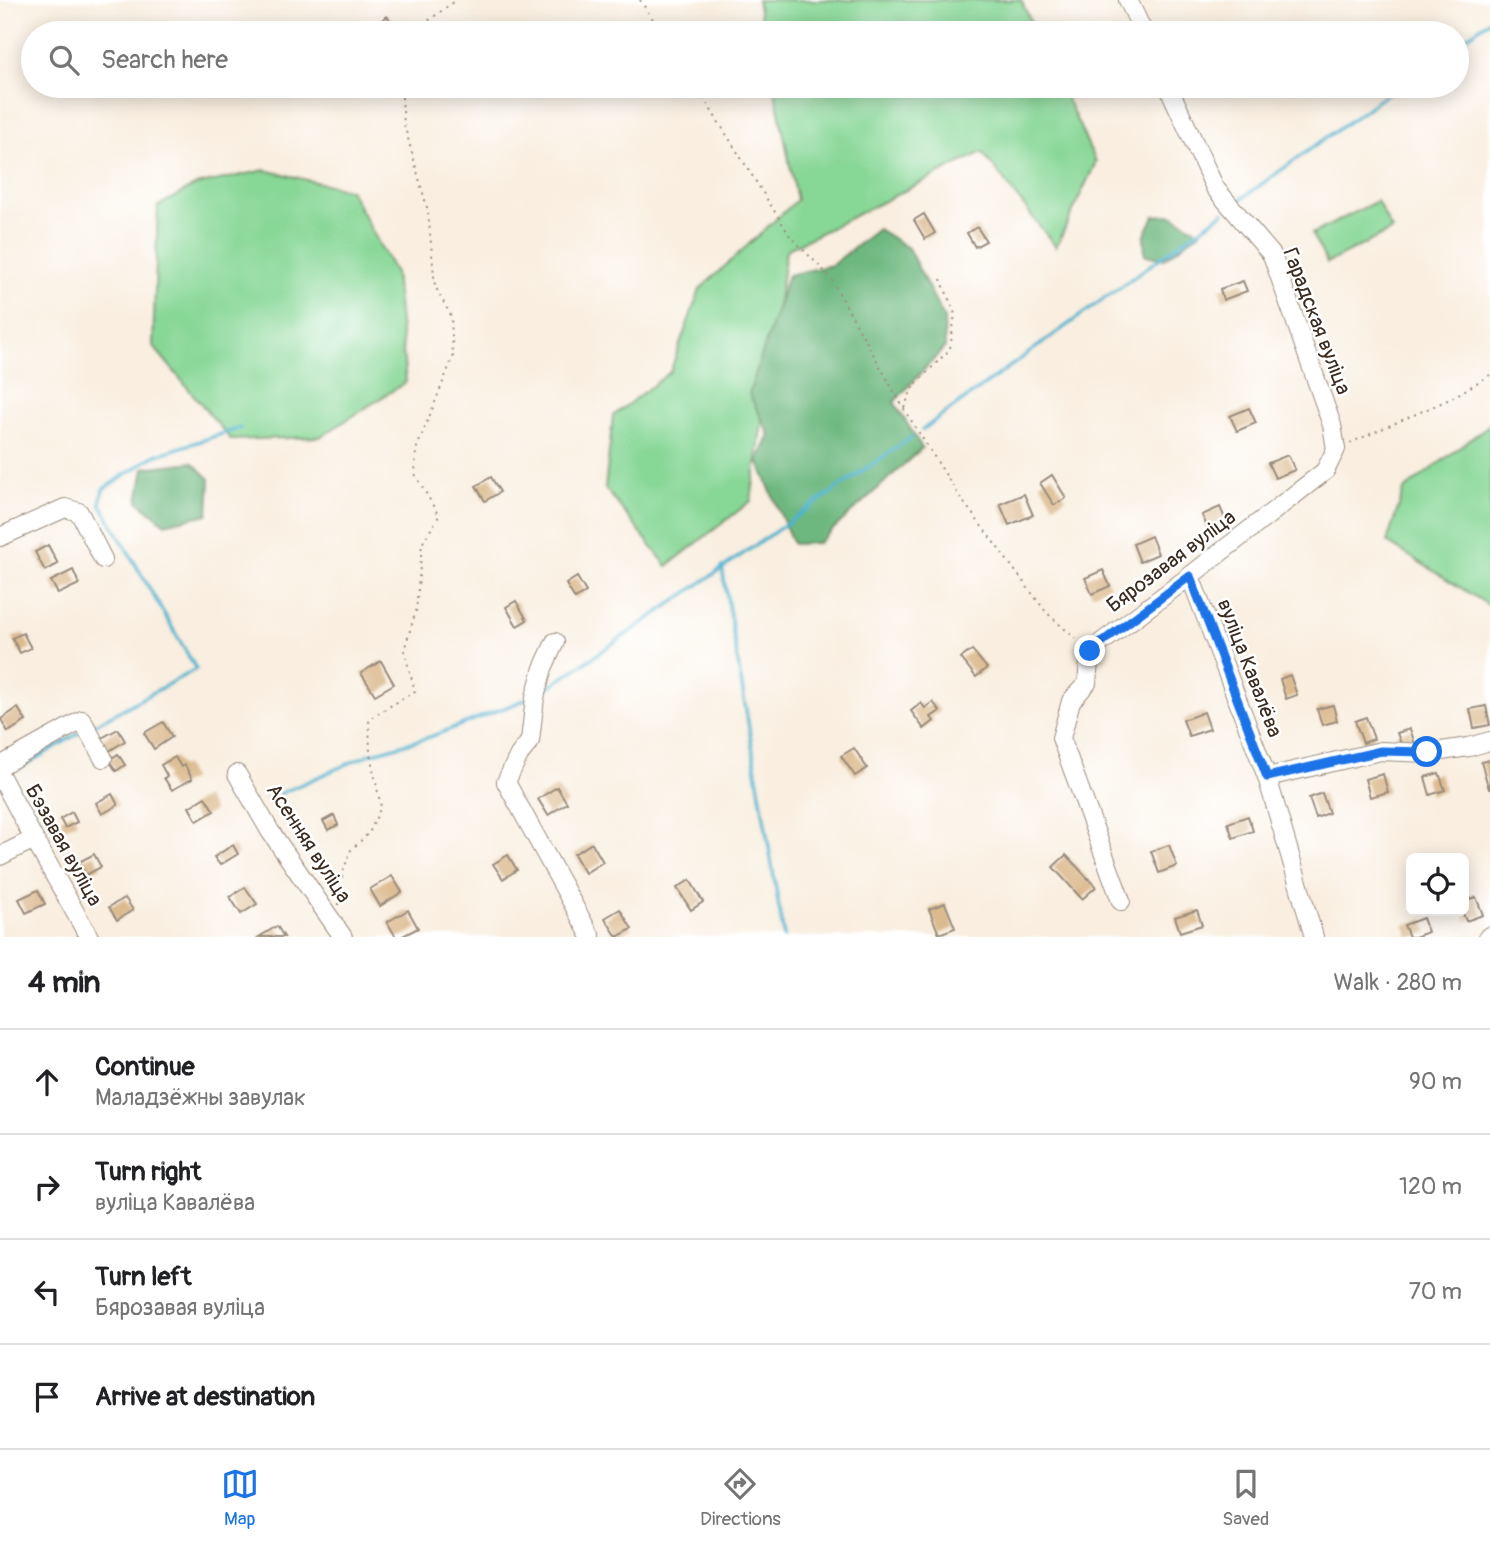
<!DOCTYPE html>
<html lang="en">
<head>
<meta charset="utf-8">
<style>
	:root { --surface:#fff; --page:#f2f2f2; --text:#202124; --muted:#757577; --line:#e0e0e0; --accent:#1a73e8 }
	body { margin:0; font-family:Pangolin,sans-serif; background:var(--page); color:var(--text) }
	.controls { position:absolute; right:21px; bottom:21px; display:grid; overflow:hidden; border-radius:10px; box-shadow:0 4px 18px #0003 }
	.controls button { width:63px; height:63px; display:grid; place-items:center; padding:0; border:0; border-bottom:2px solid var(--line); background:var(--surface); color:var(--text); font:35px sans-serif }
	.stop { position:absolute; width:21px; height:21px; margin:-16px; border:5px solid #1a73e8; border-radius:50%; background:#fff }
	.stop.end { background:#1a73e8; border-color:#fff; box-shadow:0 2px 7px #0008 }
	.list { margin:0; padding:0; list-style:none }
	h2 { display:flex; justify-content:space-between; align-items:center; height:91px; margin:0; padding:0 28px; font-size:30px }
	h2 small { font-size:23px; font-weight:400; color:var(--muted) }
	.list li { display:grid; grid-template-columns:46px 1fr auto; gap:21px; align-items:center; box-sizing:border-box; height:105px; padding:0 28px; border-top:2px solid var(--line) }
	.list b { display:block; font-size:26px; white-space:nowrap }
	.list p { margin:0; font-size:23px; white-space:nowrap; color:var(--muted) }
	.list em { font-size:23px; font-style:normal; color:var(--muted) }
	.icon { flex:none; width:38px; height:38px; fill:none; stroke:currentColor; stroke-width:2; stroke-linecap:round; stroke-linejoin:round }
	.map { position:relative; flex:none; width:1490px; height:937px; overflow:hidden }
	.search { position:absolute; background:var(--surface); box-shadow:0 4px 18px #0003; left:21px; right:21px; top:21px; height:77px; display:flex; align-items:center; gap:18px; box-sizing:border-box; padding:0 24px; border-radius:38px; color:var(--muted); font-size:26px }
	.sheet { height:511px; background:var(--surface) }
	nav { display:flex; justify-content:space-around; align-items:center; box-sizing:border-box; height:98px; border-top:2px solid var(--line); background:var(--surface); font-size:19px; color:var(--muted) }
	nav a { display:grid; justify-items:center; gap:4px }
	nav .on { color:var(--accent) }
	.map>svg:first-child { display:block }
	.green { fill:#87d796; stroke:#61805a; stroke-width:2 }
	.forest { fill:#6db87f; stroke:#54714e; stroke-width:2 }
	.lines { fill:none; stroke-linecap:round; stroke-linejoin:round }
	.stream { stroke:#4fb3ce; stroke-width:3.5 }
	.building { fill:#dbba8e }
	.minor-casing { stroke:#9a8c7e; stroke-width:20 }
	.path { stroke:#9a8c7e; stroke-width:2; stroke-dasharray:2 5; stroke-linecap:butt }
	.minor { stroke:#fff; stroke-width:18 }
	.route { stroke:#1a73e8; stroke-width:9 }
	.labels { text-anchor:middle; stroke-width:5; stroke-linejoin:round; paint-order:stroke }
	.street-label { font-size:21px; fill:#3b2a1e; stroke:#fff }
</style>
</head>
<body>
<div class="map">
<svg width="1490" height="937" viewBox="0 0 1490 937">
	<rect width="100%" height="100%" fill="#fff"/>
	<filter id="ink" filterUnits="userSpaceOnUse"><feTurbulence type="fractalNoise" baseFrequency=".0143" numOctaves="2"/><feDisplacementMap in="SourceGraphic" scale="14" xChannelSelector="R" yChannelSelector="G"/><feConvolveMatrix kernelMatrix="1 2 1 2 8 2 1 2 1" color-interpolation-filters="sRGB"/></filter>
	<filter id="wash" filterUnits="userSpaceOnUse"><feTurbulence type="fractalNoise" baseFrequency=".00686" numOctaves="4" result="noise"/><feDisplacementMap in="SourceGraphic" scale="28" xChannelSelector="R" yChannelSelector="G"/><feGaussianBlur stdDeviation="1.57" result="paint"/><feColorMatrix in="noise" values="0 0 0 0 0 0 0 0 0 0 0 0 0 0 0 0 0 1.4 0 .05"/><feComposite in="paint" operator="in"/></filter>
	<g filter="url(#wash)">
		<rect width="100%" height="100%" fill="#f9eedf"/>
		<g class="green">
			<path d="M757,0H1021L1036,33H763Z"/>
			<path d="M774,86H1061L1096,162L1056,247L982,152L786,250L751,501L667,566L605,488L613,416L670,372L700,289L797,200Z"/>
			<path d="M265,170L350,190L395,273L406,382L320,437L231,440L153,346L158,206L196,185Z"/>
			<path d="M1377,201L1392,230L1327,263L1312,234Z"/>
			<path d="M1490,424V606L1387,542L1404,490Z"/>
		</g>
		<g class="forest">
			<path d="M1172,215L1200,232L1164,259L1145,255L1144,237L1154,216Z"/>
			<path d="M878,229L908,248L944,318L945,347L894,402L922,448L818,543L793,544L758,461L770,435L749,394L788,275L832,265Z"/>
			<path d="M192,462L210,479L208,514L165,524L138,501L144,468Z"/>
		</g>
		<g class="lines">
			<g class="stream">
				<path d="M1457,44L1490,20"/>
				<path d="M1237,202L1398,86"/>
				<path d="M922,430L1224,212"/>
				<path d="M722,567L784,937"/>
				<path d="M543,691C667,608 789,521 912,437"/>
				<path d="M92,726L196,669L100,503L103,489L154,456L240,428"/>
				<path d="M20,768L79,733"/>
				<path d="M268,799L370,754L430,737L527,699"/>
			</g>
		</g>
		<g id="blocks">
			<g class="building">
				<path d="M387,16L394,25L384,33H381L375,26Z"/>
				<path d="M924,214L935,233L925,239L914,220Z"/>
				<path d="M977,227L986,241L975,247L967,233Z"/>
				<path d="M1243,281L1247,291L1223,300L1220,289Z"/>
				<path d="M1249,408L1256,423L1237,431L1230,416Z"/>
				<path d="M1288,455L1295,470L1275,478L1268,463Z"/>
				<path d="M1052,475L1066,498L1054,505L1040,483Z"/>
				<path d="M491,477L500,492L485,501L476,486Z"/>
				<path d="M1024,494L1033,515L1009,525L1000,504Z"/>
				<path d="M1220,507L1229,528L1211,536L1202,515Z"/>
				<path d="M1151,536L1158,554L1140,562L1133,544Z"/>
				<path d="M48,545L58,564L45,571L35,552Z"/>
				<path d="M73,570L79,584L58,594L51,581Z"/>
				<path d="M1103,570L1110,586L1092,594L1085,578Z"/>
				<path d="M577,577L586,592L575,599L566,584Z"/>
				<path d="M516,601L527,620L517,626L506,607Z"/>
				<path d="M23,633L31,648L20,653L12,638Z"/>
				<path d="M972,650L987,668L976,677L961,658Z"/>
				<path d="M381,661L394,684L375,695L361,673Z"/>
				<path d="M1290,675L1297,695L1286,699L1280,679Z"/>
				<path d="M933,702L940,711L931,717L934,721L924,729L911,711L921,703L925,708Z"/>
				<path d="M1333,705L1337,721L1322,725L1317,709Z"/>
				<path d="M1486,706L1490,725L1474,728L1470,709Z"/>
				<path d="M18,708L26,721L8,732L1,719Z"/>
				<path d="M1204,712L1210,729L1189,736L1183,720Z"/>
				<path d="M1366,717L1374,739L1363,743L1355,721Z"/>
				<path d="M163,722L172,737L154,749L144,733Z"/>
				<path d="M118,729L125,741L109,751L102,738Z"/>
				<path d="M1410,729L1415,744L1403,749L1397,733Z"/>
				<path d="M854,748L867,768L855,776L841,756Z"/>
				<path d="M118,754L125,765L116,771L109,760Z"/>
				<path d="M175,757L181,767L185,765L192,779L172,790L164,778L167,776L161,765Z"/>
				<path d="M1490,760V789H1489L1481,762Z"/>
				<path d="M1439,773L1445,790L1430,795L1425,777Z"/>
				<path d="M1383,774L1388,792L1370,797L1365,779Z"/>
				<path d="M557,787L567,803L548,815L538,799Z"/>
				<path d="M1322,793L1329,813L1316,818L1309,798Z"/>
				<path d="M112,794L118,805L102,814L96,803Z"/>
				<path d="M205,797L214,811L197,821L189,807Z"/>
				<path d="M72,812L77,822L65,828L60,819Z"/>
				<path d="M334,815L338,825L328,830L323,821Z"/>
				<path d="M1248,816L1253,831L1233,838L1228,823Z"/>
				<path d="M592,843L603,862L585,873L574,854Z"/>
				<path d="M233,845L238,854L220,865L214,857Z"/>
				<path d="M1169,845L1177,866L1159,873L1151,851Z"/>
				<path d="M94,854L101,867L86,875L79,862Z"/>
				<path d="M508,855L517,870L503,879L493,864Z"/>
				<path d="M1066,855L1096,887L1082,899L1053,867Z"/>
				<path d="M392,876L402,892L380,906L370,889Z"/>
				<path d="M690,880L703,902L691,910L677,888Z"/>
				<path d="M245,887L257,904L241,914L230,897Z"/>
				<path d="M38,890L45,904L26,913L19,899Z"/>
				<path d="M1476,897L1483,915L1466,921L1462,911H1464V901Z"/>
				<path d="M125,898L133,910L117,920L109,907Z"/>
				<path d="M945,903L955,928L939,934L929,909Z"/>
				<path d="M620,909L632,929L617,937L605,918Z"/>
				<path d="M408,910L418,928L401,937H396L387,922Z"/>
				<path d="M1197,910L1202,925L1180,932L1175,917Z"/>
				<path d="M1423,918L1428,932L1415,937H1409L1404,925Z"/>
				<path d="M277,926L284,937H259Z"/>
			</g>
		</g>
	</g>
	<g filter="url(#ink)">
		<use href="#blocks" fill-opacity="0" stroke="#9a8c7e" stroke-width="2"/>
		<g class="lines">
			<defs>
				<g id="minor">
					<path d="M1128,0L1144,33"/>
					<path d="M0,537L65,508L79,512L103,559"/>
					<path d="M1190,576L1267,777L1314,937"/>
					<path d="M555,642L543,668L535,697L530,741L519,755L506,782L591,937"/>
					<path d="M0,766L82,720L103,758"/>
					<path d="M237,774L270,831L343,937"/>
					<path d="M0,775L34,839L89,937"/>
					<path d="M1267,777L1381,751L1427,753L1469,747L1490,741"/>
					<path d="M0,856L34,839"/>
					<path d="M1121,901L1061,738L1071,701L1087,683L1090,651L1190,576L1325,471L1336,449L1332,425L1272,255L1215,188L1168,86"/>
					<path d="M1488,937L1490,936"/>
				</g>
			</defs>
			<use href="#minor" class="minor-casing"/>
			<g class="path">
				<path d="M640,0L662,33"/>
				<path d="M412,33L456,0"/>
				<path d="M696,86L790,236L830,277L904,409L959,496L1046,612L1078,641"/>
				<path d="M904,408L913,387L950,349L955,314L941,279"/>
				<path d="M1350,443L1450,399L1490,375"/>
				<path d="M339,905L338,889L350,851L369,833L381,807L370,754L369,719L415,691L404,650L416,611L422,544L439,516L415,474L416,450L453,357L451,316L435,286L428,211L404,124L401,86"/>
			</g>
			<use href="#minor" class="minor"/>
		</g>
	</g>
	<g class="lines" filter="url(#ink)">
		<path class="route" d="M1090,651L1190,576L1267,777L1381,751L1427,752"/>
	</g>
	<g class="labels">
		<g class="street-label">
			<text transform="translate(1317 321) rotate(69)" y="7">Гарадская вуліца</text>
			<text transform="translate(1171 561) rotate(-37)" y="7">Бярозавая вуліца</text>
			<text transform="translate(1250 668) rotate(69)" y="7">вуліца Кавалёва</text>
			<text transform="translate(309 843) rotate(57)" y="7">Асенняя вуліца</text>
			<text transform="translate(64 845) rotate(61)" y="7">Бэзавая вуліца</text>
		</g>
	</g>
</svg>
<div class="controls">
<button><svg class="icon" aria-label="locate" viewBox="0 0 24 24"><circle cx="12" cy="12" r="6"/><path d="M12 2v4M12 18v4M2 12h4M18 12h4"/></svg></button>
</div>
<div class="stop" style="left:1427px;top:752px"></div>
<div class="stop end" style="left:1090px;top:651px"></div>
<div class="search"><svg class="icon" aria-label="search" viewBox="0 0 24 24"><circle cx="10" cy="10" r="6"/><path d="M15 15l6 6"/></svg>Search here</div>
</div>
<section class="sheet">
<h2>4 min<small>Walk · 280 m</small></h2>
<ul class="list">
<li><svg class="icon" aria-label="ahead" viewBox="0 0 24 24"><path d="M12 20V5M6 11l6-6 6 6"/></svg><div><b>Continue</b><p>Маладзёжны завулак</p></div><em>90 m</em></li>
<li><svg class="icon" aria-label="right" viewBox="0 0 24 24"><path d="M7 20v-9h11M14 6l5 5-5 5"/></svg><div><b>Turn right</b><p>вуліца Кавалёва</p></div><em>120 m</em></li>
<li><svg class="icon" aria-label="left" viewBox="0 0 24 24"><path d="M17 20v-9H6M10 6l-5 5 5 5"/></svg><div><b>Turn left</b><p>Бярозавая вуліца</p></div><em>70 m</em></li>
<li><svg class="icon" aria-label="arrive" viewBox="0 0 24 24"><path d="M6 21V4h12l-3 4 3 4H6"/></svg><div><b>Arrive at destination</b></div></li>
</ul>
</section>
<nav>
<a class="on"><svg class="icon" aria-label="map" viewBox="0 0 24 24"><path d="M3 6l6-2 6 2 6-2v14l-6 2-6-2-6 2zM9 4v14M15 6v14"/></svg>Map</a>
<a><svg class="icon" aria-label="directions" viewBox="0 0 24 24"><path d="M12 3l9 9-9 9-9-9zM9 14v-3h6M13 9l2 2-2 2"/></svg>Directions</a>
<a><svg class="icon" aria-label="saved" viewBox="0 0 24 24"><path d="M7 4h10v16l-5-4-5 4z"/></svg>Saved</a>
</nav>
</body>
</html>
